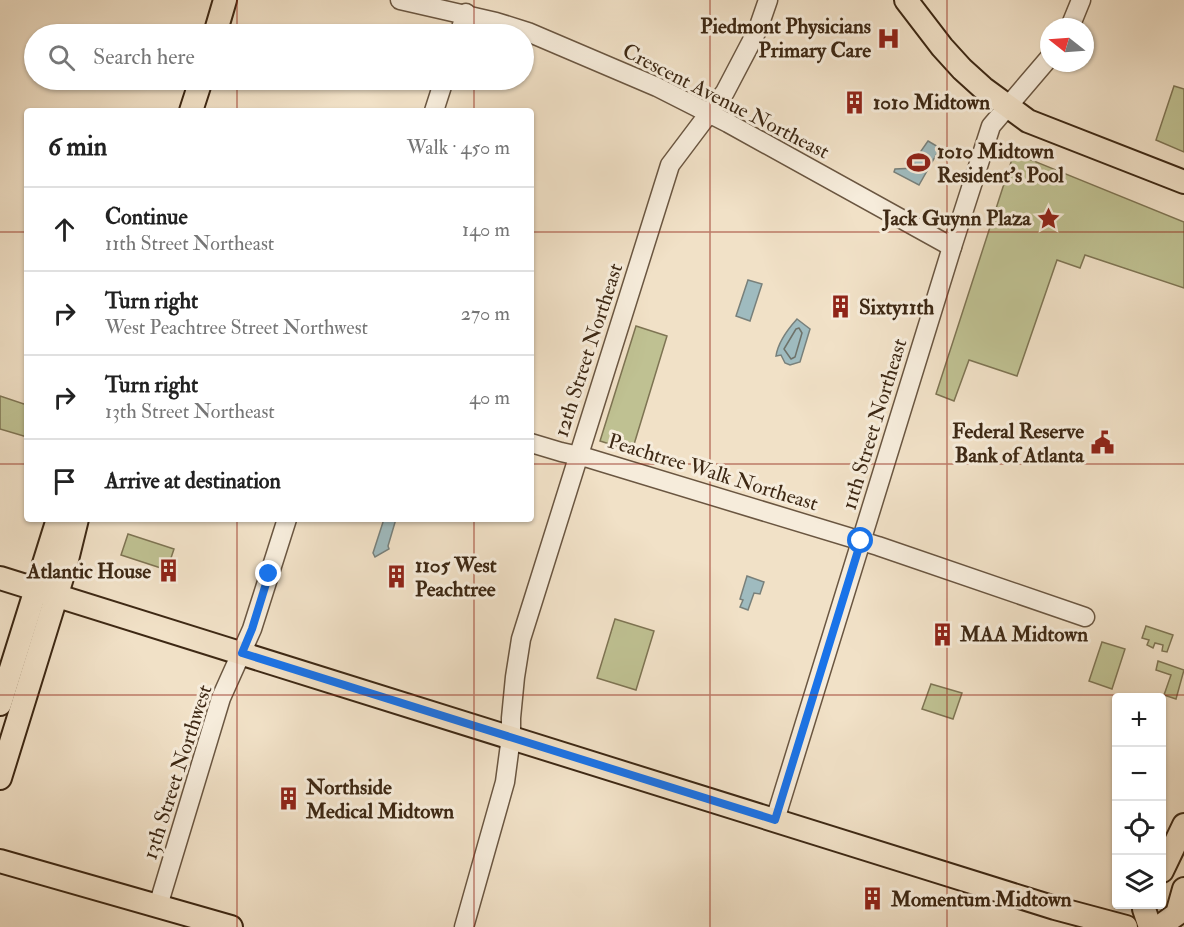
<!DOCTYPE html>
<html lang="en">
<head>
<meta charset="utf-8">
<style>
	:root { --surface:#fff; --page:#f2f2f2; --text:#222; --muted:#767676; --line:#e0e0e0 }
	body { margin:0; font-family:"IM FELL Double Pica",serif; background:var(--page); color:var(--text) }
	.controls { position:absolute; right:18px; bottom:18px; display:grid; overflow:hidden; border-radius:6px; box-shadow:0 2px 4px #0004 }
	.controls button { width:54px; height:54px; display:grid; place-items:center; padding:0; border:0; border-bottom:2px solid var(--line); background:var(--surface); color:var(--text); font:30px sans-serif }
	.compass { position:absolute; left:1040px; top:18px; width:54px; height:54px; border-radius:50%; background:var(--surface); box-shadow:0 2px 4px #0004; rotate:287deg }
	.stop { position:absolute; width:18px; height:18px; margin:-14px; border:4px solid #1a73e8; border-radius:50%; background:#fff }
	.stop.end { background:#1a73e8; border-color:#fff; box-shadow:0 2px 6px #0008 }
	.list { margin:0; padding:0; list-style:none }
	h2 { display:flex; justify-content:space-between; align-items:center; height:78px; margin:0; padding:0 24px; font-size:26px }
	h2 small { font-size:20px; font-weight:400; color:var(--muted) }
	.list li { display:grid; grid-template-columns:39px 1fr auto; gap:18px; align-items:center; box-sizing:border-box; height:84px; padding:0 24px; border-top:2px solid var(--line) }
	.list b { display:block; font-size:22px; white-space:nowrap }
	.list p { margin:0; font-size:20px; white-space:nowrap; color:var(--muted) }
	.list em { font-size:20px; font-style:normal; color:var(--muted) }
	.icon { flex:none; width:33px; height:33px; fill:none; stroke:currentColor; stroke-width:2; stroke-linecap:round; stroke-linejoin:round }
	.map { position:relative; flex:none; width:1184px; height:927px; overflow:hidden }
	.search { position:absolute; background:var(--surface); box-shadow:0 2px 4px #0004; left:24px; top:24px; width:510px; height:66px; display:flex; align-items:center; gap:15px; box-sizing:border-box; padding:0 21px; border-radius:33px; color:var(--muted); font-size:22px }
	.panel { position:absolute; background:var(--surface); box-shadow:0 2px 4px #0004; left:24px; top:108px; width:510px; height:414px; border-radius:6px }
	.map>svg:first-child { display:block }
	.green { fill:#bfc192; stroke:#7e7453; stroke-width:1.5 }
	.water { fill:#9fbbbf; stroke:#78807b; stroke-width:1.5 }
	.lines { fill:none; stroke-linecap:round; stroke-linejoin:round }
	.shore { stroke:#6e726a; stroke-width:1.5 }
	.minor-casing { stroke:#6a5641; stroke-width:21 }
	.major-casing { stroke:#3d2814; stroke-width:26 }
	.minor { stroke:#f6ecdb; stroke-width:18 }
	.major { stroke:#f1e1c7; stroke-width:22 }
	.route { stroke:#1a73e8; stroke-width:8 }
	.grid { fill:none; stroke:#8f2418; stroke-width:1.5; stroke-opacity:0.55 }
	.labels { text-anchor:middle; stroke-width:6; stroke-linejoin:round; paint-order:stroke }
	.poi-label { font-size:21px; font-weight:bold; fill:#3d2814; stroke:#f6ecdb; text-anchor:start }
	.street-label { font-size:21px; fill:#3d2814; stroke:#f6ecdb }
</style>
</head>
<body>
<div class="map">
<svg width="1184" height="927" viewBox="0 0 1184 927">
	<rect width="100%" height="100%" fill="#f1e1c7"/>
	<filter id="stains"><feTurbulence type="fractalNoise" baseFrequency=".00333" numOctaves="4"/><feColorMatrix values="0 0 0 0 .2 0 0 0 0 .09 0 0 0 0 .02 0 0 0 .5 -.17"/></filter>
	<radialGradient id="worn" r=".72"><stop offset=".6" stop-color="#630" stop-opacity="0"/><stop offset="1" stop-color="#630" stop-opacity=".3"/></radialGradient>
	<g class="green">
		<path d="M1174,86L1184,89V152L1156,140Z"/>
		<path d="M1014,153L1184,222V288L1085,255L1080,268L1057,260L1017,376L969,360L954,401L936,394Z"/>
		<path d="M636,326L667,336L632,451L600,441Z"/>
		<path d="M0,396L27,405V437L0,429Z"/>
		<path d="M128,534L174,549L167,570L121,555Z"/>
		<path d="M615,619L654,631L636,690L597,678Z"/>
		<path d="M1146,626L1173,635L1167,652L1162,651L1163,645L1155,643L1153,648L1147,645L1149,640L1142,638Z"/>
		<path d="M1102,642L1125,649L1112,689L1089,681Z"/>
		<path d="M1158,661L1184,670L1176,699L1164,695L1171,675L1156,670Z"/>
		<path d="M931,684L962,693L953,719L922,709Z"/>
	</g>
	<g class="water">
		<path d="M928,141L940,148L919,185L894,172L895,169L916,168L915,164L907,165L906,161L919,154Z"/>
		<path d="M748,280L762,284L750,321L736,316Z"/>
		<path d="M797,319L810,329L800,362L790,365L785,363L781,355L776,356C778,342 788,329 797,319Z"/>
		<path d="M384,519H396L388,546L389,549L375,557L373,553Z"/>
		<path d="M747,576L764,582L760,594L754,593L748,610L740,607L743,600L740,599Z"/>
	</g>
	<g class="lines">
		<path class="shore" d="M799,328L802,333L795,357L791,359L784,349L796,329Z"/>
		<defs>
			<g id="minor">
				<path d="M400,0L496,22L528,32L657,87L728,123L952,247"/>
				<path d="M1070,27L1081,0"/>
				<path d="M459,34L466,13"/>
				<path d="M434,111L444,80"/>
				<path d="M531,443L561,452L588,458L878,546L1085,617"/>
				<path d="M775,820L952,247L991,126L1049,58"/>
				<path d="M158,906L221,698L252,629L287,519"/>
				<path d="M464,927L505,782L511,737V718L515,677L521,639L670,165L725,92L758,29L768,0"/>
			</g>
			<g id="major">
				<path d="M906,0L942,47L962,69L983,88L1028,121L1184,182"/>
				<path d="M215,34L225,0"/>
				<path d="M191,111L201,80"/>
				<path d="M0,578L1055,908L1126,927"/>
				<path d="M0,704L58,519"/>
				<path d="M0,778L65,568L77,519"/>
				<path d="M0,861L231,927"/>
				<path d="M1162,871L1184,825"/>
				<path d="M1144,904V909L1150,927"/>
				<path d="M1159,927L1177,914L1184,889"/>
			</g>
		</defs>
		<use href="#minor" class="minor-casing"/>
		<use href="#major" class="major-casing"/>
		<use href="#minor" class="minor"/>
		<use href="#major" class="major"/>
	</g>
	<g class="lines">
		<path class="route" d="M269,574L252,629L242,653L775,820L861,541"/>
	</g>
	<path class="grid" d="M237,0V34M474,0V34M710,0V927M947,0V927M237,80V111M474,80V111M0,232H27M531,232H1184M0,464H27M531,464H1184M237,519V927M474,519V927M0,695H1184"/>
	<defs>
		<symbol id="hospital-bare" viewBox="-9 -9 18 18"><path d="M-5-5h3v3.5h4V-5h3V5h-3V1.5h-4V5h-3Z" fill="#8f2418" stroke="#f6ecdb" stroke-width="2.5" paint-order="stroke"/></symbol>
		<symbol id="building-bare" viewBox="-9 -9 18 18"><path d="M-4-6H4V6H1V3H-1V6H-4ZM-2.5-4.3h1.7v1.8h-1.7ZM.8-4.3h1.7v1.8H.8ZM-2.5-1h1.7V.8h-1.7ZM.8-1h1.7V.8H.8Z" fill="#8f2418" stroke="#f6ecdb" stroke-width="2.5" paint-order="stroke"/></symbol>
		<symbol id="stadium-bare" viewBox="-9 -9 18 18"><path d="M0-5a6.5 5 0 1 0 0 10a6.5 5 0 1 0 0-10ZM-3.5-1.8h7v3.6h-7Z" fill="#8f2418" stroke="#f6ecdb" stroke-width="2.5" paint-order="stroke"/></symbol>
		<symbol id="sight-bare" viewBox="-9 -9 18 18"><path d="M0-6L1.8-2.2L6-1.7L2.9 1.2L3.7 5.4L0 3.3L-3.7 5.4L-2.9 1.2L-6-1.7L-1.8-2.2Z" fill="#8f2418" stroke="#f6ecdb" stroke-width="2.5" paint-order="stroke"/></symbol>
		<symbol id="civic-bare" viewBox="-9 -9 18 18"><path d="M-.6-6.5H3V-4.5H.6V-3L4-1V1h2V6H-6V1h2V-1L-.6-3ZM-1.2 2.5V6h2.4V2.5Z" fill="#8f2418" stroke="#f6ecdb" stroke-width="2.5" paint-order="stroke"/></symbol>
	</defs>
	<g fill-rule="evenodd">
		<use href="#hospital-bare" x="872" y="22" width="33" height="33"/>
		<use href="#building-bare" x="838" y="86" width="33" height="33"/>
		<use href="#stadium-bare" x="902" y="146" width="33" height="33"/>
		<use href="#sight-bare" x="1032" y="202" width="33" height="33"/>
		<use href="#building-bare" x="824" y="290" width="33" height="33"/>
		<use href="#civic-bare" x="1086" y="426" width="33" height="33"/>
		<use href="#building-bare" x="152" y="554" width="33" height="33"/>
		<use href="#building-bare" x="380" y="560" width="33" height="33"/>
		<use href="#building-bare" x="926" y="618" width="33" height="33"/>
		<use href="#building-bare" x="272" y="782" width="33" height="33"/>
		<use href="#building-bare" x="856" y="882" width="33" height="33"/>
	</g>
	<g class="labels">
		<g class="poi-label">
			<text x="871" y="33" text-anchor="end">Piedmont Physicians<tspan x="871" dy="24">Primary Care</tspan></text>
			<text x="873" y="109">1010 Midtown</text>
			<text x="937" y="158">1010 Midtown<tspan x="937" dy="24">Resident's Pool</tspan></text>
			<text x="1031" y="225" text-anchor="end">Jack Guynn Plaza</text>
			<text x="859" y="314">Sixty11th</text>
			<text x="1084" y="438" text-anchor="end">Federal Reserve<tspan x="1084" dy="24">Bank of Atlanta</tspan></text>
			<text x="415" y="572">1105 West<tspan x="415" dy="24">Peachtree</tspan></text>
			<text x="151" y="578" text-anchor="end">Atlantic House</text>
			<text x="960" y="641">MAA Midtown</text>
			<text x="306" y="794">Northside<tspan x="306" dy="24">Medical Midtown</tspan></text>
			<text x="891" y="906">Momentum Midtown</text>
		</g>
		<g class="street-label">
			<text transform="translate(726 101) rotate(27)" y="7">Crescent Avenue Northeast</text>
			<text transform="translate(588 350) rotate(-72)" y="7">12th Street Northeast</text>
			<text transform="translate(874 424) rotate(-73)" y="7">11th Street Northeast</text>
			<text transform="translate(713 472) rotate(17)" y="7">Peachtree Walk Northeast</text>
			<text transform="translate(177 772) rotate(-72)" y="7">13th Street Northwest</text>
		</g>
	</g>
	<rect width="100%" height="100%" filter="url(#stains)"/>
	<rect width="100%" height="100%" fill="url(#worn)"/>
</svg>
<div class="controls">
<button>+</button>
<button>−</button>
<button><svg class="icon" aria-label="locate" viewBox="0 0 24 24"><circle cx="12" cy="12" r="6"/><path d="M12 2v4M12 18v4M2 12h4M18 12h4"/></svg></button>
<button><svg class="icon" aria-label="layers" viewBox="0 0 24 24"><path d="M12 4l9 5-9 5-9-5zM3 14l9 5 9-5"/></svg></button>
</div>
<svg class="compass" viewBox="-18 -18 36 36"><path d="M0-13l5 13h-10z" fill="#e53935"/><path d="M0 13l5-13h-10z" fill="#767676"/></svg>
<div class="stop" style="left:861px;top:541px"></div>
<div class="stop end" style="left:269px;top:574px"></div>
<div class="search"><svg class="icon" aria-label="search" viewBox="0 0 24 24"><circle cx="10" cy="10" r="6"/><path d="M15 15l6 6"/></svg>Search here</div>
<section class="panel">
<h2>6 min<small>Walk · 450 m</small></h2>
<ul class="list">
<li><svg class="icon" aria-label="ahead" viewBox="0 0 24 24"><path d="M12 20V5M6 11l6-6 6 6"/></svg><div><b>Continue</b><p>11th Street Northeast</p></div><em>140 m</em></li>
<li><svg class="icon" aria-label="right" viewBox="0 0 24 24"><path d="M7 20v-9h11M14 6l5 5-5 5"/></svg><div><b>Turn right</b><p>West Peachtree Street Northwest</p></div><em>270 m</em></li>
<li><svg class="icon" aria-label="right" viewBox="0 0 24 24"><path d="M7 20v-9h11M14 6l5 5-5 5"/></svg><div><b>Turn right</b><p>13th Street Northeast</p></div><em>40 m</em></li>
<li><svg class="icon" aria-label="arrive" viewBox="0 0 24 24"><path d="M6 21V4h12l-3 4 3 4H6"/></svg><div><b>Arrive at destination</b></div></li>
</ul>
</section>
</div>
</body>
</html>
